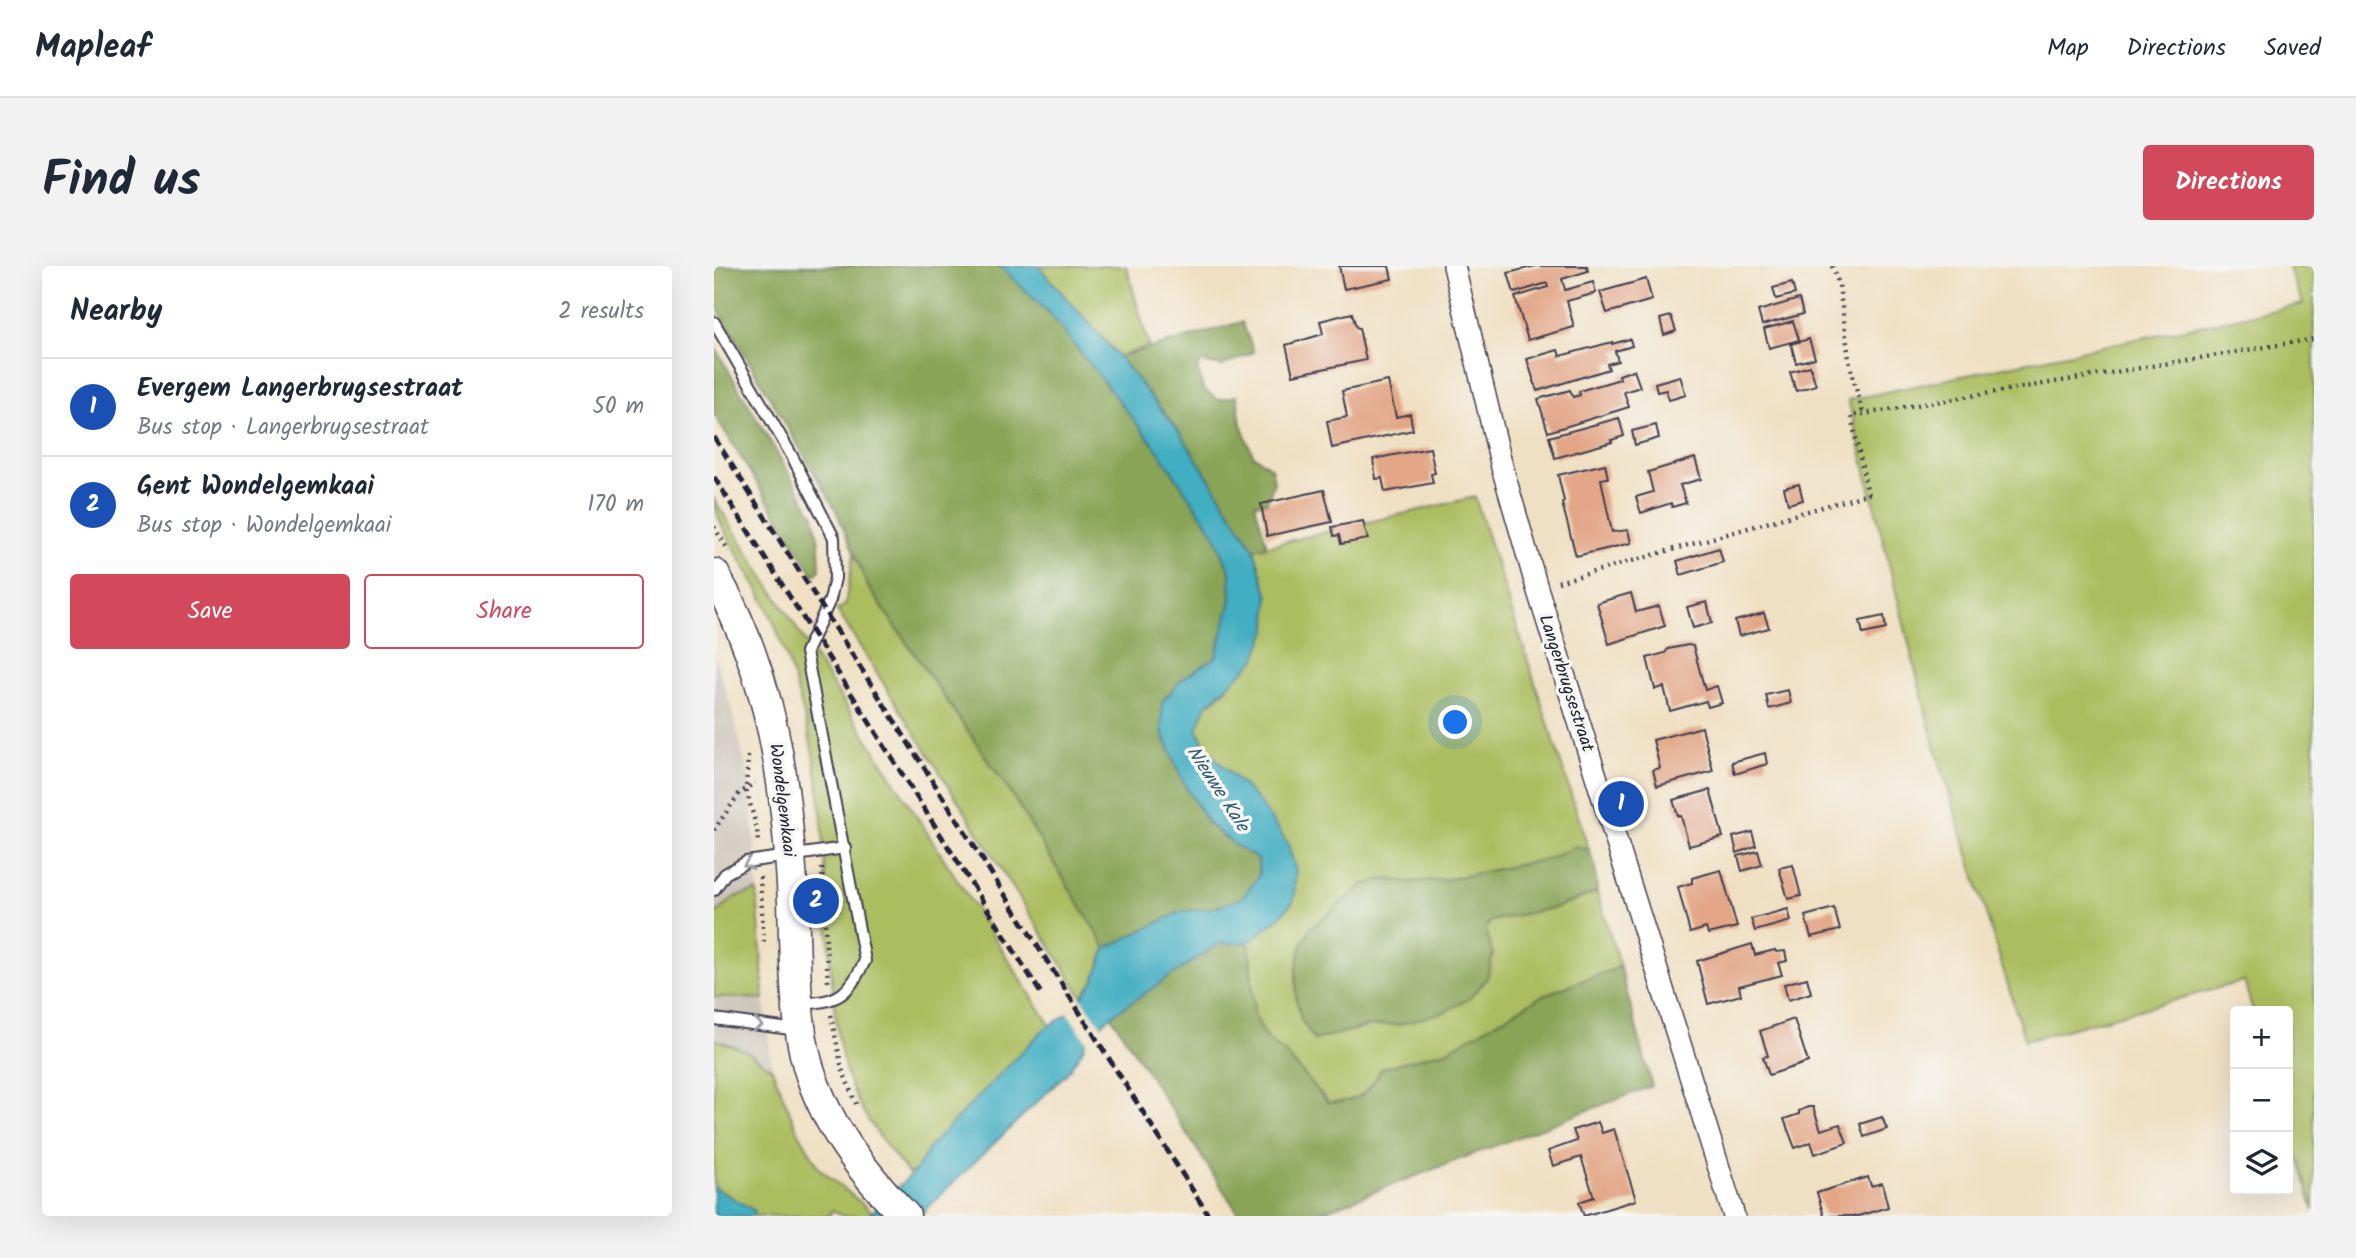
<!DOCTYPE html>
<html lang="en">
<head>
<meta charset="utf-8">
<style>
	:root { --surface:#fff; --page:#f2f2f3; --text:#1f2937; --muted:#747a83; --line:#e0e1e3; --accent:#d1495b }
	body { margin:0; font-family:Kalam,sans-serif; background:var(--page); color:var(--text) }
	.controls { position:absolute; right:21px; bottom:21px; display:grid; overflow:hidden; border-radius:7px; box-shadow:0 7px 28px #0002 }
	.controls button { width:63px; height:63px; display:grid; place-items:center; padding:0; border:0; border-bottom:2px solid var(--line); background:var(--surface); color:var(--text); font:35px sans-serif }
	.you { position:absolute; left:742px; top:457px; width:24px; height:24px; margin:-18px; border:5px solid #fff; border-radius:50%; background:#1a73e8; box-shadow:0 0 0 10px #1a73e833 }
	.badge { display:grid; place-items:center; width:46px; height:46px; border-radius:50%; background:var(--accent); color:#fff; font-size:23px; font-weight:700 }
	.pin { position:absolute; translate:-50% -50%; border:4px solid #fff; box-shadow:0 2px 7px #0006 }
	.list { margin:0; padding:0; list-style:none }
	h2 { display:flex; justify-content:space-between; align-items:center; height:91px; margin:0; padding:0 28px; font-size:30px }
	h2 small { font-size:23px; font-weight:400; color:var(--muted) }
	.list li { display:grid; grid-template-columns:46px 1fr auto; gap:21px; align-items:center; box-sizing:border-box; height:98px; padding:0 28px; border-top:2px solid var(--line) }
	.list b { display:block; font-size:26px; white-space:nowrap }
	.list p { margin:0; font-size:23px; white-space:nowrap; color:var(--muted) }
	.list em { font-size:23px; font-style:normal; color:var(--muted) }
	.actions { display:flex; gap:14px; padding:21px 28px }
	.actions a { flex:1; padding:16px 0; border:2px solid var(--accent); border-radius:7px; text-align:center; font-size:24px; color:var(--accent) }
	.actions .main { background:var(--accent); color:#fff }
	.icon { flex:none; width:38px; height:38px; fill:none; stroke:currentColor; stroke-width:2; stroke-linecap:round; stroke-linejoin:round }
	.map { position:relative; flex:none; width:1600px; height:950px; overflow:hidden; border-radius:7px }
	header { display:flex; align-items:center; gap:42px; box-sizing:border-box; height:98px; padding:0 35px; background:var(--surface); border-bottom:2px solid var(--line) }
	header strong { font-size:33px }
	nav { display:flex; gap:38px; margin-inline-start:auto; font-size:24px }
	.intro { display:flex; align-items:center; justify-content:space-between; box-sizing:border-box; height:168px; padding:0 42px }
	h1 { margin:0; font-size:49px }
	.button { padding:18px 32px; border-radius:7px; background:var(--accent); color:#fff; font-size:24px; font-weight:700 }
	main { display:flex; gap:42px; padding:0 42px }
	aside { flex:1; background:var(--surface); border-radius:7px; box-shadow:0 7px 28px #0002 }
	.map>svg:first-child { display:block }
	.industrial { fill:#cbc3b8 }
	.green { fill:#acbd60; stroke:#67704e; stroke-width:2 }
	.forest { fill:#89a456; stroke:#566348; stroke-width:2 }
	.water { fill:#43aec2; stroke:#32687e; stroke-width:2 }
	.pier { fill:#f0e0c3 }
	.building { fill:#e3a788 }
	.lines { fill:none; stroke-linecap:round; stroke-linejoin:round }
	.service-casing { stroke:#413e4f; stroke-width:14 }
	.minor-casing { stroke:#413e4f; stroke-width:24 }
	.secondary-casing { stroke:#413e4f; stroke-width:33 }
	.path { stroke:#413e4f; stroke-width:4.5; stroke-dasharray:2 5; stroke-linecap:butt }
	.service { stroke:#fff; stroke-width:10 }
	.minor { stroke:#fff; stroke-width:21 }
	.secondary { stroke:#fff; stroke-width:30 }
	.rail { stroke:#22223b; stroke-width:5; stroke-dasharray:10 5; stroke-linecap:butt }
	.oneway { stroke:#9c9ca7 }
	.labels { text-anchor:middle; stroke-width:7; stroke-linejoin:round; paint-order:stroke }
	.street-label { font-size:18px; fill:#22223b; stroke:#f6f6f2 }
	.water-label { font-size:19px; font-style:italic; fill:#2f5a71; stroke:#f6f6f2 }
</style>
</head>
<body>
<header>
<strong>Mapleaf</strong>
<nav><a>Map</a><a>Directions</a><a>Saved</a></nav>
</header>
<div class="intro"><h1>Find us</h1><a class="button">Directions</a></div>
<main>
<aside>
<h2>Nearby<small>2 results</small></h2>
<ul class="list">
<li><span class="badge" style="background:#1a4fb4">1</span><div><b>Evergem Langerbrugsestraat</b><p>Bus stop · Langerbrugsestraat</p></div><em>50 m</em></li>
<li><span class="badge" style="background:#1a4fb4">2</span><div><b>Gent Wondelgemkaai</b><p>Bus stop · Wondelgemkaai</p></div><em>170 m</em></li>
</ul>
<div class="actions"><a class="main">Save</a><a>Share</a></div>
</aside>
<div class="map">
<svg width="1600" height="950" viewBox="0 0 1600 950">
	<rect width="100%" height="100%" fill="#f6f6f2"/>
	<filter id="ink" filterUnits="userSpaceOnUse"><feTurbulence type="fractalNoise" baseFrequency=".0143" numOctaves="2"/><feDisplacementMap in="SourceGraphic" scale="14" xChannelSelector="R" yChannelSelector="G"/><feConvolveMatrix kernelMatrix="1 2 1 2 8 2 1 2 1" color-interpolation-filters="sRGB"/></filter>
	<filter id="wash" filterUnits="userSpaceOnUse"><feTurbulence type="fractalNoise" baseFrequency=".00686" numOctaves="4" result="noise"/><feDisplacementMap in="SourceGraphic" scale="28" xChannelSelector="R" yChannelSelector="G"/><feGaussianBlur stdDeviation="1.57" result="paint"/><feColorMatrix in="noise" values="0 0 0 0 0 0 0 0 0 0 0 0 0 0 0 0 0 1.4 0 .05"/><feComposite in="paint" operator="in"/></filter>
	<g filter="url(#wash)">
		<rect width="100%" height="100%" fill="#f0e0c3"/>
		<path class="industrial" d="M0,388L17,440L35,513L42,591L50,733L58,803L82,861L105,902L0,950Z"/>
		<g class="green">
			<path d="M324,0H412L435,80L405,91Z"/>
			<path d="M1574,0H1600V945L1574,859V745H1539L1530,715L1311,775L1219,474L1134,134L1589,38Z"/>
			<path d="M761,231L875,584L862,580L838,592L735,613L697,616L670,613L596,662L582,705V732L587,753L600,774L655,760L687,758L779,689L771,663L777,655L843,641L883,626L906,701L830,729L732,785L668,802C653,829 646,835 615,837L572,788L552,772L540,748L535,676L566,651L580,634L511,503L493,484L483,463L492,440L513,423L554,331L540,283Z"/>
			<path d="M0,233L336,759L217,879L202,904L195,908C174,882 152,856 139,825C123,788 121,744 117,705C110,617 113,527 88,442C78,407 67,370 51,337C40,312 0,256 0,233Z"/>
			<path d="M140,287L155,322L298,529L392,682L380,714L369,732L123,344L131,339Z"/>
			<path d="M43,625L50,733L0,731V649L21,631Z"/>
			<path d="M0,773L31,784L58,803L82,861L105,902L158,946L154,950H128L118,944L115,950H0Z"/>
		</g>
		<g class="forest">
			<path d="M0,0H286L335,47L443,183L501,269L516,306L517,334L502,391L468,413L448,436V465L469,516L493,557L521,579L544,593L545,610L528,632L500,642L466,646L392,682L298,529L155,322L121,242L0,36Z"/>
			<path d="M528,56L540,86L508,100L487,96L483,102L489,123L504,134L523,130L527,158L539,189L557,202L560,216L553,236L541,238L553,280L540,283L466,167L405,91Z"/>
			<path d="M0,80L100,250L105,278L106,304L100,309L0,148Z"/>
			<path d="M862,580L875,584L881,601L883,626L843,641L777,655L771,663L779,689L773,712L755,733L730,746L687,758L655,760L600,774L587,753L582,732V705L587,681L596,663L650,618L670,613L697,616L735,613L838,592Z"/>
			<path d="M535,676L540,748L552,772L572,788L614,837C646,835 653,829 668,802L732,785L830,729L906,701L938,820L597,950H526L397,750L504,678Z"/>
		</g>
		<g class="water">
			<path d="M286,0H324L405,91L466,167L540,283L554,331L553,364L541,394L492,440L483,463L493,484L542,532L573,576L582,604L580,634L566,651L535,676L504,678L397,750L373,771L368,785L352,808L205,950H154L202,904L217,879L330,763L357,746L380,714L392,682L466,646L500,642L528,632L545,610L544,593L521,579L494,557L469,516L448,465V436L468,413L502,391L517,334L516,306L501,269L443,183L335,47Z"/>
			<path d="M0,921L41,945L39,950H0Z"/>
		</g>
		<path class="pier" d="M366,730L389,762L376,773L374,777L352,745Z"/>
		<g id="blocks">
			<g class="building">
				<path d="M625,0H675L678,13L630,23Z"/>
				<path d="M822,0H873L874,5L848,13L851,24L879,16L882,27L853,35L860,61L814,74L801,31L834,21L833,17L800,27L794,7Z"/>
				<path d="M932,13L938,34L893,47L886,26Z"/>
				<path d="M1078,17L1081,28L1062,33L1059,22Z"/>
				<path d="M1085,33L1089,48L1048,59L1044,45Z"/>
				<path d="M638,47L642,61L645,62L652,94L579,109L572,79L609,68L606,55Z"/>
				<path d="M957,50L962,65L950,69L946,53Z"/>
				<path d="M1079,55L1085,74L1055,82L1050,63Z"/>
				<path d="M916,73L918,80L901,85L904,95L893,98L895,103L823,125L813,93L844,84L846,90L898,76V78Z"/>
				<path d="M1095,73L1101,92L1082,97L1077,78Z"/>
				<path d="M1096,100L1102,119L1082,125L1076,106Z"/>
				<path d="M920,104L926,121L910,126L915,141L834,166L824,133L856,124L859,131L866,129L865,125L906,113L905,109Z"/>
				<path d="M966,110L972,129L955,134L952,124L943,126L941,117Z"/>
				<path d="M674,115L682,151L696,148L699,164L618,182L613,155L633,151L628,125Z"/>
				<path d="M905,152L910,170L897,174L898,176L841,192L835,171Z"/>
				<path d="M942,159L945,172L921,179L918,165Z"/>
				<path d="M716,182L721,207L717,208L719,217L671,226L668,212L662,213L659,193Z"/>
				<path d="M981,192L987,213L966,219L972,237L958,241L957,237L927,247L922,231L939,226L934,206Z"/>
				<path d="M891,198L894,212L887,213L898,266L914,264L917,277L862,290L848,237L850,235L844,209Z"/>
				<path d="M1085,218L1089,234L1074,238L1070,222Z"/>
				<path d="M610,224L618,256L553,270L547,238Z"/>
				<path d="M649,255L654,273L627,278L625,269L620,270L618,261Z"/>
				<path d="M1005,282L1009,296L967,309L963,295Z"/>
				<path d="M917,327L922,346L945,340L951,360L895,378L883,337Z"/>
				<path d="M993,336L998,357L979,362L973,341Z"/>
				<path d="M1050,347L1055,362L1025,370L1021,355Z"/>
				<path d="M1170,350L1172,363L1149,368L1146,355Z"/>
				<path d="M974,379L979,380L991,424L1003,420L1008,437L994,441L992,435L956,445L950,421L941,423L933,392L951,387L954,383Z"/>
				<path d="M1074,424L1077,437L1055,443L1052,429Z"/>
				<path d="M988,461L999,505L943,520L939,504L946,502L939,474Z"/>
				<path d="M1051,487L1053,498L1021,508L1018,496Z"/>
				<path d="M996,524L1009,571L975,580L967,550H964L959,534Z"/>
				<path d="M1038,566L1042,580L1023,587L1019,571Z"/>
				<path d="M1044,585L1048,599L1028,605L1024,590Z"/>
				<path d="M1079,599L1087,630L1074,633L1065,602Z"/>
				<path d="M1007,604L1023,661L994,668L992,662L976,667L964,621L978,617V612Z"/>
				<path d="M1120,642L1126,664L1097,671L1091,650Z"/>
				<path d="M1074,643L1077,655L1041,665L1037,653Z"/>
				<path d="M1038,678L1041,689L1061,684L1062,686L1071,685L1073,695L1064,697L1068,709L1025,720L1027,729L994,738L983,695Z"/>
				<path d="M1093,712L1097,727L1074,734L1070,718Z"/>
				<path d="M1080,753L1094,796L1055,809L1049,791L1054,790L1046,765Z"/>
				<path d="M1094,841H1099L1107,864L1126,858L1133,877L1101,888L1097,876L1081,882L1070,853L1085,848V845Z"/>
				<path d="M1168,851L1173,863L1150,871L1146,858Z"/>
				<path d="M884,856L888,867L900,863L922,934L870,950L865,936L880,931L867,891L839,900L834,885L863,875L859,864Z"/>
				<path d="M1154,911L1157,920L1168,917L1174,941L1144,950H1110L1103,927Z"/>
			</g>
		</g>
	</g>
	<g filter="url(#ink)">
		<use href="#blocks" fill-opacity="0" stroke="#413e4f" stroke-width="2"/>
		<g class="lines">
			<defs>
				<g id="service">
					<path d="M0,56L78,190L120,272L121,312L116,334L92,386L151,695C132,731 126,735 85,738"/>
					<path d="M0,624L11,608L32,596L131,582"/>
					<path d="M0,753L84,764"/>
				</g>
				<path id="minor" d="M740,0L788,201L823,322L1020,950"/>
				<path id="secondary" d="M0,308C59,412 73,519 79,636C81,687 80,751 94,800C111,858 149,907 191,950"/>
			</defs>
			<use href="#service" class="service-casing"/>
			<use href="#minor" class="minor-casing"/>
			<use href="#secondary" class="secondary-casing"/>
			<g class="path">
				<path d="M1118,0L1125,19L1136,100L1149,147"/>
				<path d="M0,261L15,285"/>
				<path d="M844,316L1154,228L1137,150L1600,73"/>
				<path d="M34,490L32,523L43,563L44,577"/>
				<path d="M0,564L25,528L41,517"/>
				<path d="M108,602L114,716"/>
				<path d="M46,611L50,679"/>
				<path d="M117,749L128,803L142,838"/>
			</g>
			<use href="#service" class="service"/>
			<use href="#minor" class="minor"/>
			<use href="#secondary" class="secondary"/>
			<g class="rail">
				<path d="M0,171L495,950"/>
				<path d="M0,211L328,729"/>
			</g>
		</g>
		<defs><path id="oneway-chevron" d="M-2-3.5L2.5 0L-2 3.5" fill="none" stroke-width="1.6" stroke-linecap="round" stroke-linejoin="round" transform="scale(1.75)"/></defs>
		<g class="oneway">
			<use href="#oneway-chevron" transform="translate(34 598) rotate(161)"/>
			<use href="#oneway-chevron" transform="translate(44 759) rotate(8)"/>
		</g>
	</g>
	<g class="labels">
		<g class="street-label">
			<text transform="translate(853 417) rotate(72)" y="6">Langerbrugsestraat</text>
			<text transform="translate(69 534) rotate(83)" y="6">Wondelgemkaai</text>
		</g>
		<g class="water-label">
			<text transform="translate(505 522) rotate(57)" y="7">Nieuwe Kale</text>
		</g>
	</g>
</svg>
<div class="controls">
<button>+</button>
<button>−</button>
<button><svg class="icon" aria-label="layers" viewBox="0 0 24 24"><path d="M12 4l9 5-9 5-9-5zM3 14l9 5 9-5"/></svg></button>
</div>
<div class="you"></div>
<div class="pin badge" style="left:907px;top:538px;background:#1a4fb4">1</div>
<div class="pin badge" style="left:102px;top:635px;background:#1a4fb4">2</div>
</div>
</main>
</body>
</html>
